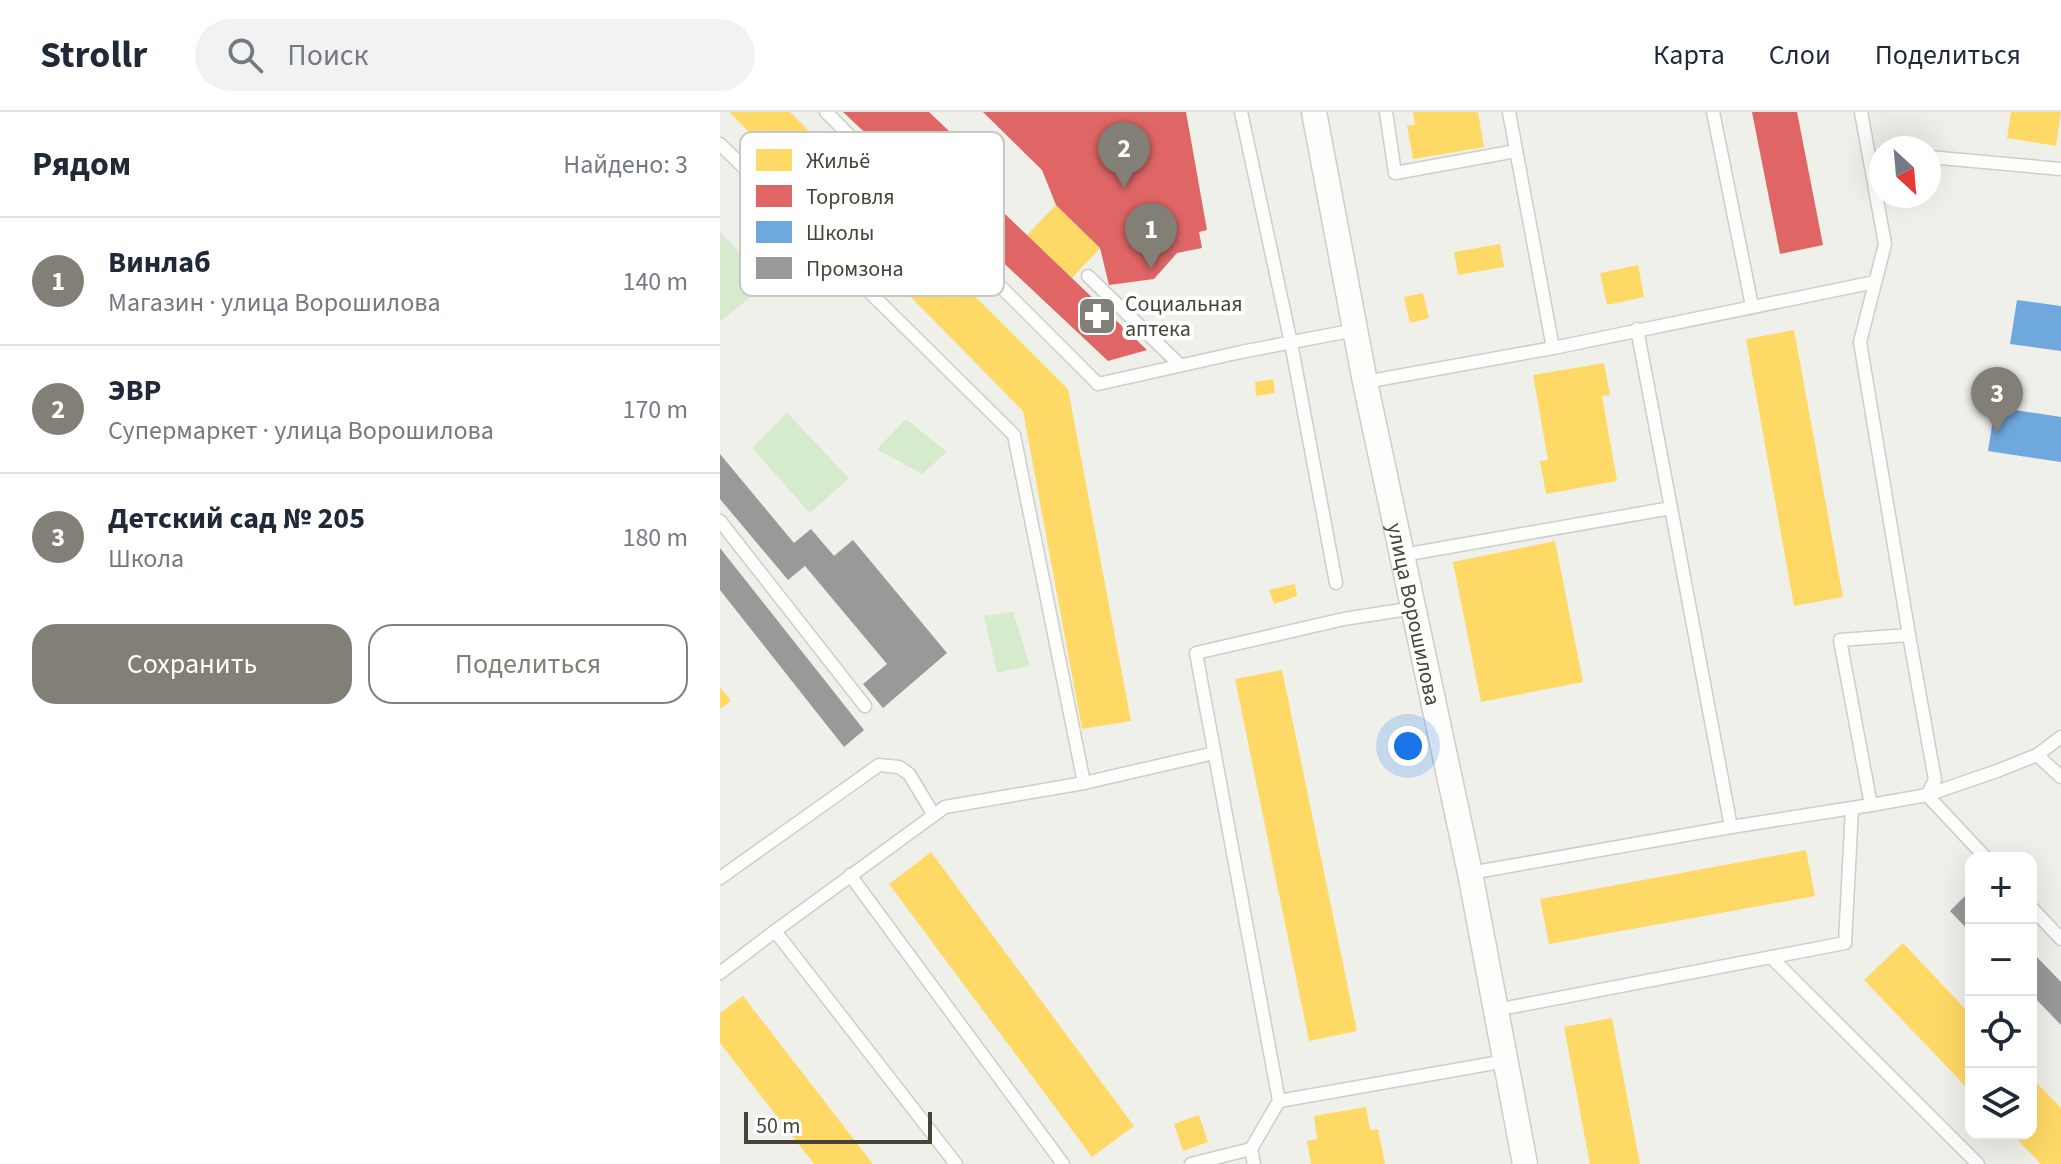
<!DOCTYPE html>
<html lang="ru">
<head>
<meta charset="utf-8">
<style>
	:root { --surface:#fff; --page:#f2f2f3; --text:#1f2937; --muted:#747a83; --line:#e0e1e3; --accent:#828076 }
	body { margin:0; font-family:"Source Sans 3",sans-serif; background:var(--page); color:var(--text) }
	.controls { position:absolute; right:24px; bottom:24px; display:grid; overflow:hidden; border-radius:16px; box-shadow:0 8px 32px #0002 }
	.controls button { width:72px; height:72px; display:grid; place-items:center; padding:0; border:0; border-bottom:2px solid var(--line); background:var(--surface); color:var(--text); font:40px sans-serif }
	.compass { position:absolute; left:1149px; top:24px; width:72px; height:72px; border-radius:50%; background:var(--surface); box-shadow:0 8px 32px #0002; rotate:154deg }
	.scale { position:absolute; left:24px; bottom:20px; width:188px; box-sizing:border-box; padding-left:8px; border:4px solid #464437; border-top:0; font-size:22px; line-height:28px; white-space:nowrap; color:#464437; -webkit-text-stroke:6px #fff; paint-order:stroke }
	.you { position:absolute; left:688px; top:634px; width:28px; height:28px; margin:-20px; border:6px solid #fff; border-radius:50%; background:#1a73e8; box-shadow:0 0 0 12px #1a73e833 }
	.badge { display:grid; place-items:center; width:52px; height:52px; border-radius:50%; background:var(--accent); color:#fff; font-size:26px; font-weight:700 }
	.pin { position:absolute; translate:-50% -66px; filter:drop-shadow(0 2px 4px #0008) }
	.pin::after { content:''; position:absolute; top:42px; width:28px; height:24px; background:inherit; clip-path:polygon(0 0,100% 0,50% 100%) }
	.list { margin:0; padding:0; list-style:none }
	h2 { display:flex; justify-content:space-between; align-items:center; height:104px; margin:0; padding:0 32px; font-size:34px }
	h2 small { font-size:26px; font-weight:400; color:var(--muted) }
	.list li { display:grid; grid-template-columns:52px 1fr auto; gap:24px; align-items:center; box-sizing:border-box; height:128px; padding:0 32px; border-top:2px solid var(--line) }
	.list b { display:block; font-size:30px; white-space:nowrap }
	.list p { margin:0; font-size:26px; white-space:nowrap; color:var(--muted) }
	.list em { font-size:26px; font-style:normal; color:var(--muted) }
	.actions { display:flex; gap:16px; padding:24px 32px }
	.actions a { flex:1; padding:18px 0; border:2px solid var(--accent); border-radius:24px; text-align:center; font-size:28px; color:var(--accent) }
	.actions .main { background:var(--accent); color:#fff }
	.icon { flex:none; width:44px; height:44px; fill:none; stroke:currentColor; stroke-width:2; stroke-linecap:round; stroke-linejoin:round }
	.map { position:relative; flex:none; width:1341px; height:1052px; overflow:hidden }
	header { display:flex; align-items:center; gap:48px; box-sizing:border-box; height:112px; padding:0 40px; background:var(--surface); border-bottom:2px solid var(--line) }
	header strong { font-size:38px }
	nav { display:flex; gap:44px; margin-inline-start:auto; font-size:28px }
	.search { width:560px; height:72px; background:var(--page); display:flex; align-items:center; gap:20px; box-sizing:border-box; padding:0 28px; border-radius:44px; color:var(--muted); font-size:30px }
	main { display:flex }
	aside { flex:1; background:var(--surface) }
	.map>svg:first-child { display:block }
	.green { fill:#d6eacc }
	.homes { fill:#ffd966 }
	.shops { fill:#e06666 }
	.schools { fill:#6fa8dc }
	.industry { fill:#999 }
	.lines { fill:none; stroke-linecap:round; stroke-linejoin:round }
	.service-casing { stroke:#cecec8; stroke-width:15 }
	.minor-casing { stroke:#cecec8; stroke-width:27 }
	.service { stroke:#fdfdfc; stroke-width:12 }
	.minor { stroke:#fdfdfc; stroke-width:24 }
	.labels { text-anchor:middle; stroke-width:8; stroke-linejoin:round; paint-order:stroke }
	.poi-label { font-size:22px; fill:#464437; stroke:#fff; text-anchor:start }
	.street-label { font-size:22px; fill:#464437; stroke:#fff }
	.key { fill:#fff; stroke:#c8c7c3; stroke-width:2 }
	.key-label { font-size:22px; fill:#464437 }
</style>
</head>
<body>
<header>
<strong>Strollr</strong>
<div class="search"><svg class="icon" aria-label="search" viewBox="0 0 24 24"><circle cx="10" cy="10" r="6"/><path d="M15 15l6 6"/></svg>Поиск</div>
<nav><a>Карта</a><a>Слои</a><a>Поделиться</a></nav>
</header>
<main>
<aside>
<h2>Рядом<small>Найдено: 3</small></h2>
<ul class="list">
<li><span class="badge">1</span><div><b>Винлаб</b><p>Магазин · улица Ворошилова</p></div><em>140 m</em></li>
<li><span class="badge">2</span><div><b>ЭВР</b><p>Супермаркет · улица Ворошилова</p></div><em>170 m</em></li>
<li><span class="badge">3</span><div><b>Детский сад № 205</b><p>Школа</p></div><em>180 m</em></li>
</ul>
<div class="actions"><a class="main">Сохранить</a><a>Поделиться</a></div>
</aside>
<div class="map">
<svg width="1341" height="1052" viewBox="0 0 1341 1052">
	<rect width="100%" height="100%" fill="#f0f0eb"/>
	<g class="green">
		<path d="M0,120L49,169L0,210Z"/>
		<path d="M67,301L129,366L90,401L32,336Z"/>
		<path d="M186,307L227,340L202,362L157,337Z"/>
		<path d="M293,500L310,554L277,561L264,504Z"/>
	</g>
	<g class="homes">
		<path d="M9,0H70L348,277L411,609L362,617L303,299Z"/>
		<path d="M693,0H758L764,35L693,47L687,14L695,13Z"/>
		<path d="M1291,0H1341L1336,34L1287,26Z"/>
		<path d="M336,93L380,136L352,166L307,123Z"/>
		<path d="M780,132L784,155L738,163L734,140Z"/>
		<path d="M918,153L924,185L887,193L880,161Z"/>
		<path d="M703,181L709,206L690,211L684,185Z"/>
		<path d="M1074,218L1123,485L1074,494L1026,227Z"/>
		<path d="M884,251L890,283L882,284L897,369L826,382L820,349L828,348L813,263Z"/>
		<path d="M553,267L555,281L536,284L535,270Z"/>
		<path d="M835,429L863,570L761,590L733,450Z"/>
		<path d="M575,472L577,484L554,492L549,478Z"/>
		<path d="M562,558L637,919L589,929L515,567Z"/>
		<path d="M0,575L11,589L0,597Z"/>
		<path d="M1086,738L1095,784L829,832L820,787Z"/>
		<path d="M211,740L414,1014L372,1045L169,772Z"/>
		<path d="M1183,831L1251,903V980L1144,868Z"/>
		<path d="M23,884L153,1052H94L0,931V901Z"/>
		<path d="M892,906L920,1052H870L844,915Z"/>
		<path d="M1311,965L1341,996V1052H1321L1292,1022H1311Z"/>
		<path d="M646,995L650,1018L658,1017L665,1052H591L587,1029L597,1027L594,1004Z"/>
		<path d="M479,1003L488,1030L463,1039L454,1012Z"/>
	</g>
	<g class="shops">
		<path d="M123,0H209L229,19L214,34L427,238L388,249Z"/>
		<path d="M263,0H466L487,118L479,120L482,136L457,141L434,167L389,173L380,136L336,93L322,58Z"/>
		<path d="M1032,0H1077L1103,133L1060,142Z"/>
	</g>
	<g class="schools">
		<path d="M1297,188L1341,194V239L1290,232Z"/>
		<path d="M1275,295L1341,305V350L1268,339Z"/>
	</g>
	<g class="industry">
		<path d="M0,342L74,431L91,417L114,444L133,428L227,541L163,596L143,572L167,552L85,454L68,468L0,387Z"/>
		<path d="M0,436L144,618L124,635L0,478Z"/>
		<path d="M1251,778V821L1230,799Z"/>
		<path d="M1311,839L1341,870V913L1311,882Z"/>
	</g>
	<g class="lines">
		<defs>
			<g id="service">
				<path d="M106,0L378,272L521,240L635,218"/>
				<path d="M521,0L571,231L616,471"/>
				<path d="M666,0L675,61L796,39"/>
				<path d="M789,0L833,236"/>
				<path d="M993,0L1032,194"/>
				<path d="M1141,0L1165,132L1140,230L1189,523L1215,668L1207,683"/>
				<path d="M0,32L294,323L364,671L494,641"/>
				<path d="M1209,45L1341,57"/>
				<path d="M368,164L460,253"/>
				<path d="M917,217L951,396"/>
				<path d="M645,270L833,236L1155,170"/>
				<path d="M0,409L145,594"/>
				<path d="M683,443L951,396L1011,715"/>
				<path d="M1189,523L1120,528L1151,693L1207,683L1266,746"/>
				<path d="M1317,643L1341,625"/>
				<path d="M1207,683L1277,659L1317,643L1341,665"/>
				<path d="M750,761L1011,715L1151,693"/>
				<path d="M130,763L343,1052"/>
				<path d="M0,766L159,653L179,655L189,662L214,703"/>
				<path d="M1311,795L1341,827"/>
				<path d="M1051,845L1258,1052"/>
				<path d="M0,861L55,819"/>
				<path d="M776,898L1125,831L1132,696"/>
				<path d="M559,989L786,949"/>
				<path d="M236,1052L55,819L225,695L364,671"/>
				<path d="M471,1052L531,1037"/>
				<path d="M534,1052L531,1037L559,989L476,541L624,507L694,496"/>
			</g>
			<g id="minor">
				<path id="s1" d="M594,0L645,270L750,761L805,1052"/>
			</g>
		</defs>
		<use href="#service" class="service-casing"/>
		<use href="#minor" class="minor-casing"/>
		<use href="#service" class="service"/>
		<use href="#minor" class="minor"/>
	</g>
	<defs>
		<symbol id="pharmacy-square" viewBox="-11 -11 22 22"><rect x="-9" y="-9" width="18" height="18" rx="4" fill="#828076" stroke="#fff"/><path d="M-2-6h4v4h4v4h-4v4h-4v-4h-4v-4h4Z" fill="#fff"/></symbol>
	</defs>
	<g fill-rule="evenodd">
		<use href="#pharmacy-square" x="355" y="182" width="44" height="44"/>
	</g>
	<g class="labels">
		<g class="poi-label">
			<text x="405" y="199">Социальная<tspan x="405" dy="25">аптека</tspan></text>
		</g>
		<g class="street-label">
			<text dy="8" stroke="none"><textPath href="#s1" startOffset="512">улица Ворошилова</textPath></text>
		</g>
	</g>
	<rect x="20" y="20" width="264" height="164" rx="12" class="key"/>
	<rect x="36" y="37" width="36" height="22" fill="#ffd966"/>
	<rect x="36" y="73" width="36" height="22" fill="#e06666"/>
	<rect x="36" y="109" width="36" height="22" fill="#6fa8dc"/>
	<rect x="36" y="145" width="36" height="22" fill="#999"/>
	<g class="key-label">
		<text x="86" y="56">Жильё</text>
		<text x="86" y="92">Торговля</text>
		<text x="86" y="128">Школы</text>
		<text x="86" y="164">Промзона</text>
	</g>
</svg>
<div class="controls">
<button>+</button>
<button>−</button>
<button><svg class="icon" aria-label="locate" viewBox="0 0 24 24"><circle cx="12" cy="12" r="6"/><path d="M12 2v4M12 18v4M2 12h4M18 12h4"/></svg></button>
<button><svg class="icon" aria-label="layers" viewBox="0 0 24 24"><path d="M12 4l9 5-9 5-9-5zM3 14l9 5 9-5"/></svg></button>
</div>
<svg class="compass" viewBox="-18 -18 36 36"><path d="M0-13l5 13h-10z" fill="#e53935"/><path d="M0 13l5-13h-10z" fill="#747a83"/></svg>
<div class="scale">50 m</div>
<div class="you"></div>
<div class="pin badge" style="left:431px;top:157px">1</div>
<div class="pin badge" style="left:404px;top:76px">2</div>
<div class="pin badge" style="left:1277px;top:321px">3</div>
</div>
</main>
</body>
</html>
